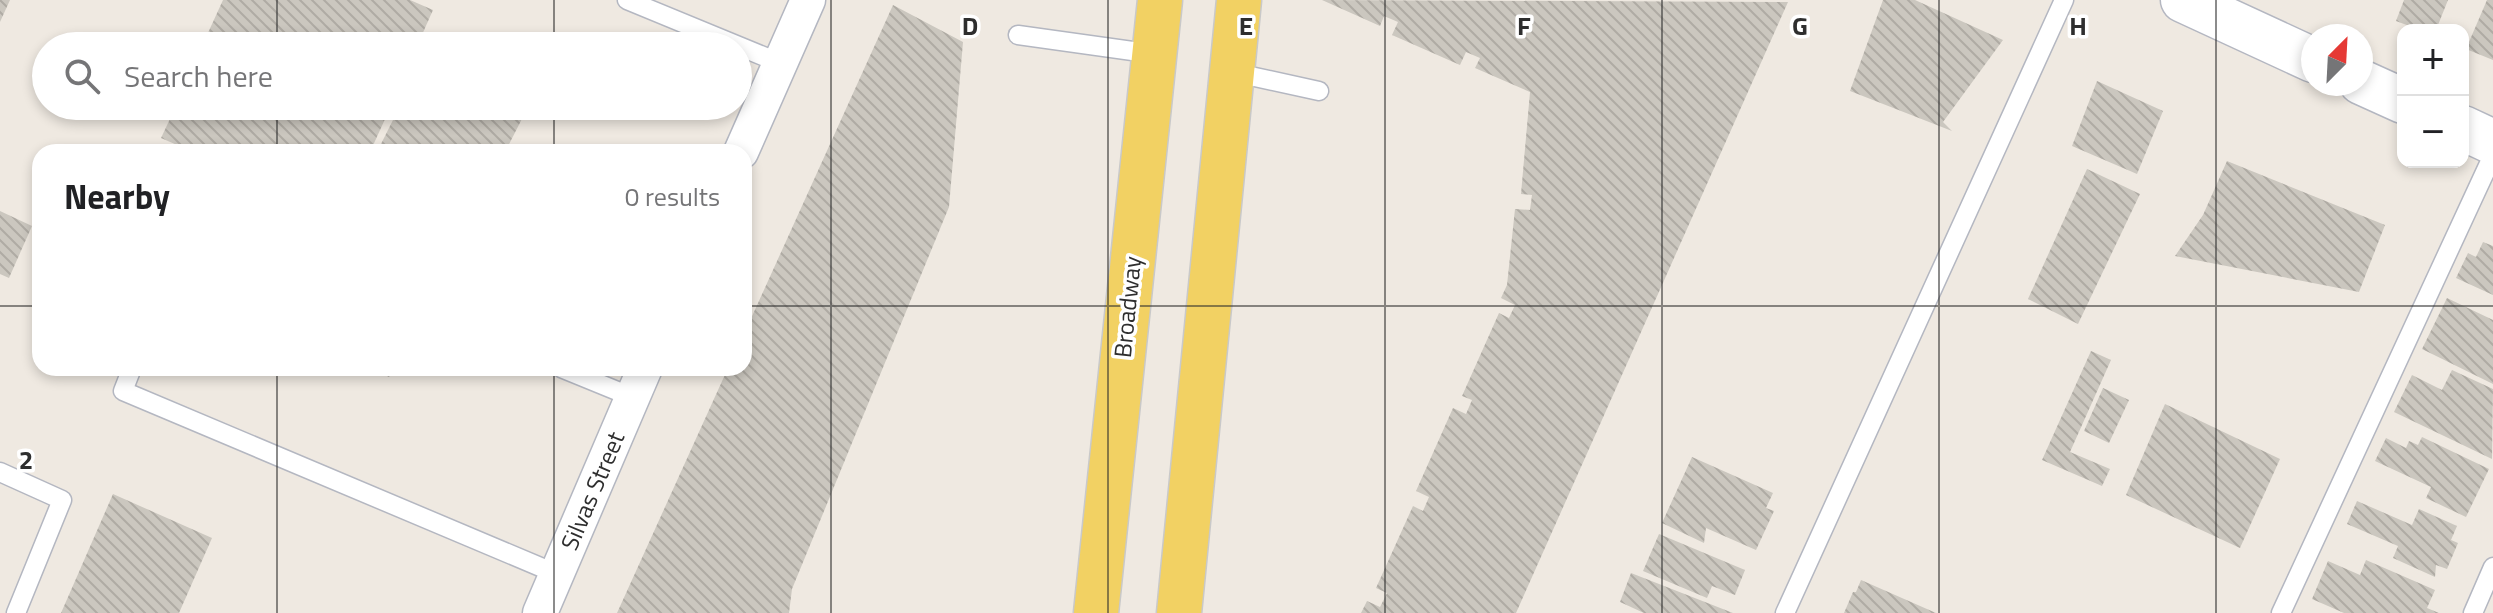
<!DOCTYPE html>
<html lang="en">
<head>
<meta charset="utf-8">
<style>
	:root { --surface:#fff; --page:#f2f2f2; --text:#202124; --muted:#757577; --line:#e0e0e0 }
	body { margin:0; font-family:"Titillium Web",sans-serif; background:var(--page); color:var(--text) }
	.controls { position:absolute; right:24px; top:24px; display:grid; overflow:hidden; border-radius:16px; box-shadow:0 4px 12px #0003 }
	.controls button { width:72px; height:72px; display:grid; place-items:center; padding:0; border:0; border-bottom:2px solid var(--line); background:var(--surface); color:var(--text); font:40px sans-serif }
	.compass { position:absolute; left:2301px; top:24px; width:72px; height:72px; border-radius:50%; background:var(--surface); box-shadow:0 4px 12px #0003; rotate:24deg }
	.list { margin:0; padding:0; list-style:none }
	h2 { display:flex; justify-content:space-between; align-items:center; height:104px; margin:0; padding:0 32px; font-size:34px }
	h2 small { font-size:26px; font-weight:400; color:var(--muted) }
	.icon { flex:none; width:44px; height:44px; fill:none; stroke:currentColor; stroke-width:2; stroke-linecap:round; stroke-linejoin:round }
	.map { position:relative; flex:none; width:2493px; height:613px; overflow:hidden }
	.search { position:absolute; background:var(--surface); box-shadow:0 4px 12px #0003; left:32px; top:32px; width:720px; height:88px; display:flex; align-items:center; gap:20px; box-sizing:border-box; padding:0 28px; border-radius:44px; color:var(--muted); font-size:30px }
	.panel { position:absolute; background:var(--surface); box-shadow:0 4px 12px #0003; left:32px; top:144px; width:720px; height:232px; border-radius:24px }
	.map>svg:first-child { display:block }
	.building { fill:url(#building-back-hatch) }
	.lines { fill:none; stroke-linecap:round; stroke-linejoin:round }
	.service-casing { stroke:#b4b7c1; stroke-width:21 }
	.minor-casing { stroke:#b4b7c1; stroke-width:37 }
	.tertiary-casing { stroke:#b4b7c1; stroke-width:47 }
	.primary-casing { stroke:#c9c9c9; stroke-width:47 }
	.service { stroke:#fff; stroke-width:18 }
	.minor { stroke:#fff; stroke-width:34 }
	.tertiary { stroke:#fff; stroke-width:44 }
	.primary { stroke:#f2d163; stroke-width:44 }
	.grid { fill:none; stroke:#2e2e2e; stroke-width:2; stroke-opacity:0.55 }
	.labels { text-anchor:middle; stroke-width:7; stroke-linejoin:round; paint-order:stroke }
	.street-label { font-size:24px; fill:#2e2e2e; stroke:#fff }
	.grid-label { font-size:26px; text-anchor:middle; font-weight:bold; fill:#2e2e2e; stroke:#fff; stroke-width:7; stroke-linejoin:round; paint-order:stroke }
</style>
</head>
<body>
<div class="map">
<svg width="2493" height="613" viewBox="0 0 2493 613">
	<defs>
		<pattern id="building-back-hatch" width="6" height="6" patternUnits="userSpaceOnUse" patternTransform="scale(2)"><rect width="6" height="6" fill="#cbc7bf"/><path d="M-1 5l2 2M0 0l6 6M5-1l2 2" fill="none" stroke="#afaba4"/></pattern>
	</defs>
	<rect width="100%" height="100%" fill="#efe9e1"/>
	<g class="building">
		<path d="M0,0H10L0,22Z"/>
		<path d="M223,0H410L433,10L417,46H202Z"/>
		<path d="M1322,0L1788,2L1516,613H1361L1367,601L1380,607L1387,593L1376,588L1413,506L1423,511L1429,497L1416,491L1453,408L1466,414L1472,400L1462,396L1499,313L1509,318L1515,305L1501,298L1507,285L1515,209L1530,210L1532,195L1521,194L1530,92L1475,68L1480,58L1466,52L1460,65L1392,35L1398,22L1384,16L1380,26Z"/>
		<path d="M1883,0H1915L2003,40L1943,122L1952,131L1850,91Z"/>
		<path d="M2404,0H2448L2436,30H2420L2396,21Z"/>
		<path d="M2487,0H2493V60L2466,49Z"/>
		<path d="M893,5L963,42L949,207L792,589L789,613H617L728,368H744V334Z"/>
		<path d="M2097,81L2163,111L2137,174L2072,146Z"/>
		<path d="M176,106H391L370,152H193L161,138Z"/>
		<path d="M400,106H520L527,109L505,152H377Z"/>
		<path d="M2227,161L2385,225L2359,292L2175,256L2203,215Z"/>
		<path d="M2087,169L2140,194L2078,324L2028,299Z"/>
		<path d="M0,211L32,226L9,278L0,274Z"/>
		<path d="M2483,242L2493,246V295L2456,278L2468,253L2476,257Z"/>
		<path d="M2447,298L2493,320V384L2422,349Z"/>
		<path d="M2091,351L2111,360L2070,452L2110,469L2102,486L2042,460Z"/>
		<path d="M371,368H394L389,377Z"/>
		<path d="M2452,370L2493,389L2492,459L2394,412L2412,375L2442,390Z"/>
		<path d="M2103,388L2129,400L2109,443L2084,431Z"/>
		<path d="M2165,404L2280,459L2240,548L2126,495Z"/>
		<path d="M2422,437L2489,469L2466,517L2426,498L2431,487L2375,461L2386,438L2406,448L2409,441L2418,445Z"/>
		<path d="M1692,457L1773,493L1766,508L1774,511L1756,550L1706,528L1704,543L1662,523Z"/>
		<path d="M113,494L212,538L179,613H61Z"/>
		<path d="M2357,501L2412,525L2419,509L2457,526L2451,540L2458,543L2447,569L2436,565L2435,577L2393,558L2398,546L2347,524Z"/>
		<path d="M1659,534L1745,570L1735,595L1712,586L1707,598L1643,571Z"/>
		<path d="M2366,560L2435,590L2427,608L2439,613H2344L2312,599L2328,561L2360,575Z"/>
		<path d="M1631,573L1733,613H1644L1620,602Z"/>
		<path d="M1861,580L1936,613H1844L1853,592H1856Z"/>
	</g>
	<g class="lines">
		<defs>
			<g id="service">
				<path d="M627,0L780,63"/>
				<path d="M1018,35L1154,54"/>
				<path d="M1232,72L1319,91"/>
				<path d="M132,368L123,391L557,574"/>
				<path d="M561,368L632,397"/>
				<path d="M0,472L62,500L16,613"/>
				<path d="M1785,613L2064,0"/>
				<path d="M2281,613L2493,155"/>
				<path d="M2473,613L2493,567"/>
			</g>
			<g id="minor">
				<path d="M741,152L808,0"/>
				<path d="M540,613L645,368"/>
			</g>
			<g id="tertiary">
				<path d="M2183,0L2313,60"/>
				<path d="M2361,82L2403,101"/>
				<path d="M2463,128L2493,142"/>
			</g>
			<g id="primary">
				<path d="M1096,613L1160,0"/>
				<path d="M1179,613L1239,0"/>
			</g>
		</defs>
		<use href="#service" class="service-casing"/>
		<use href="#minor" class="minor-casing"/>
		<use href="#tertiary" class="tertiary-casing"/>
		<use href="#primary" class="primary-casing"/>
		<use href="#service" class="service"/>
		<use href="#minor" class="minor"/>
		<use href="#tertiary" class="tertiary"/>
		<use href="#primary" class="primary"/>
	</g>
	<path class="grid" d="M277,0V46M554,0V46M831,0V613M1108,0V613M1385,0V613M1662,0V613M1939,0V613M2216,0V613M277,106V152M554,106V152M0,306H40M744,306H2493M277,368V613M554,368V613"/>
	<g class="labels">
		<g class="street-label">
			<text transform="translate(1128 307) rotate(-84)" y="8">Broadway</text>
			<text transform="translate(593 491) rotate(-67)" y="8">Silvas Street</text>
		</g>
	</g>
	<g class="grid-label">
		<text x="970" y="35">D</text>
		<text x="1246" y="35">E</text>
		<text x="1524" y="35">F</text>
		<text x="1800" y="35">G</text>
		<text x="2078" y="35">H</text>
		<text x="26" y="469">2</text>
	</g>
</svg>
<div class="controls">
<button>+</button>
<button>−</button>
</div>
<svg class="compass" viewBox="-18 -18 36 36"><path d="M0-13l5 13h-10z" fill="#e53935"/><path d="M0 13l5-13h-10z" fill="#757577"/></svg>
<div class="search"><svg class="icon" aria-label="search" viewBox="0 0 24 24"><circle cx="10" cy="10" r="6"/><path d="M15 15l6 6"/></svg>Search here</div>
<section class="panel">
<h2>Nearby<small>0 results</small></h2>
<ul class="list">
</ul>
</section>
</div>
</body>
</html>
